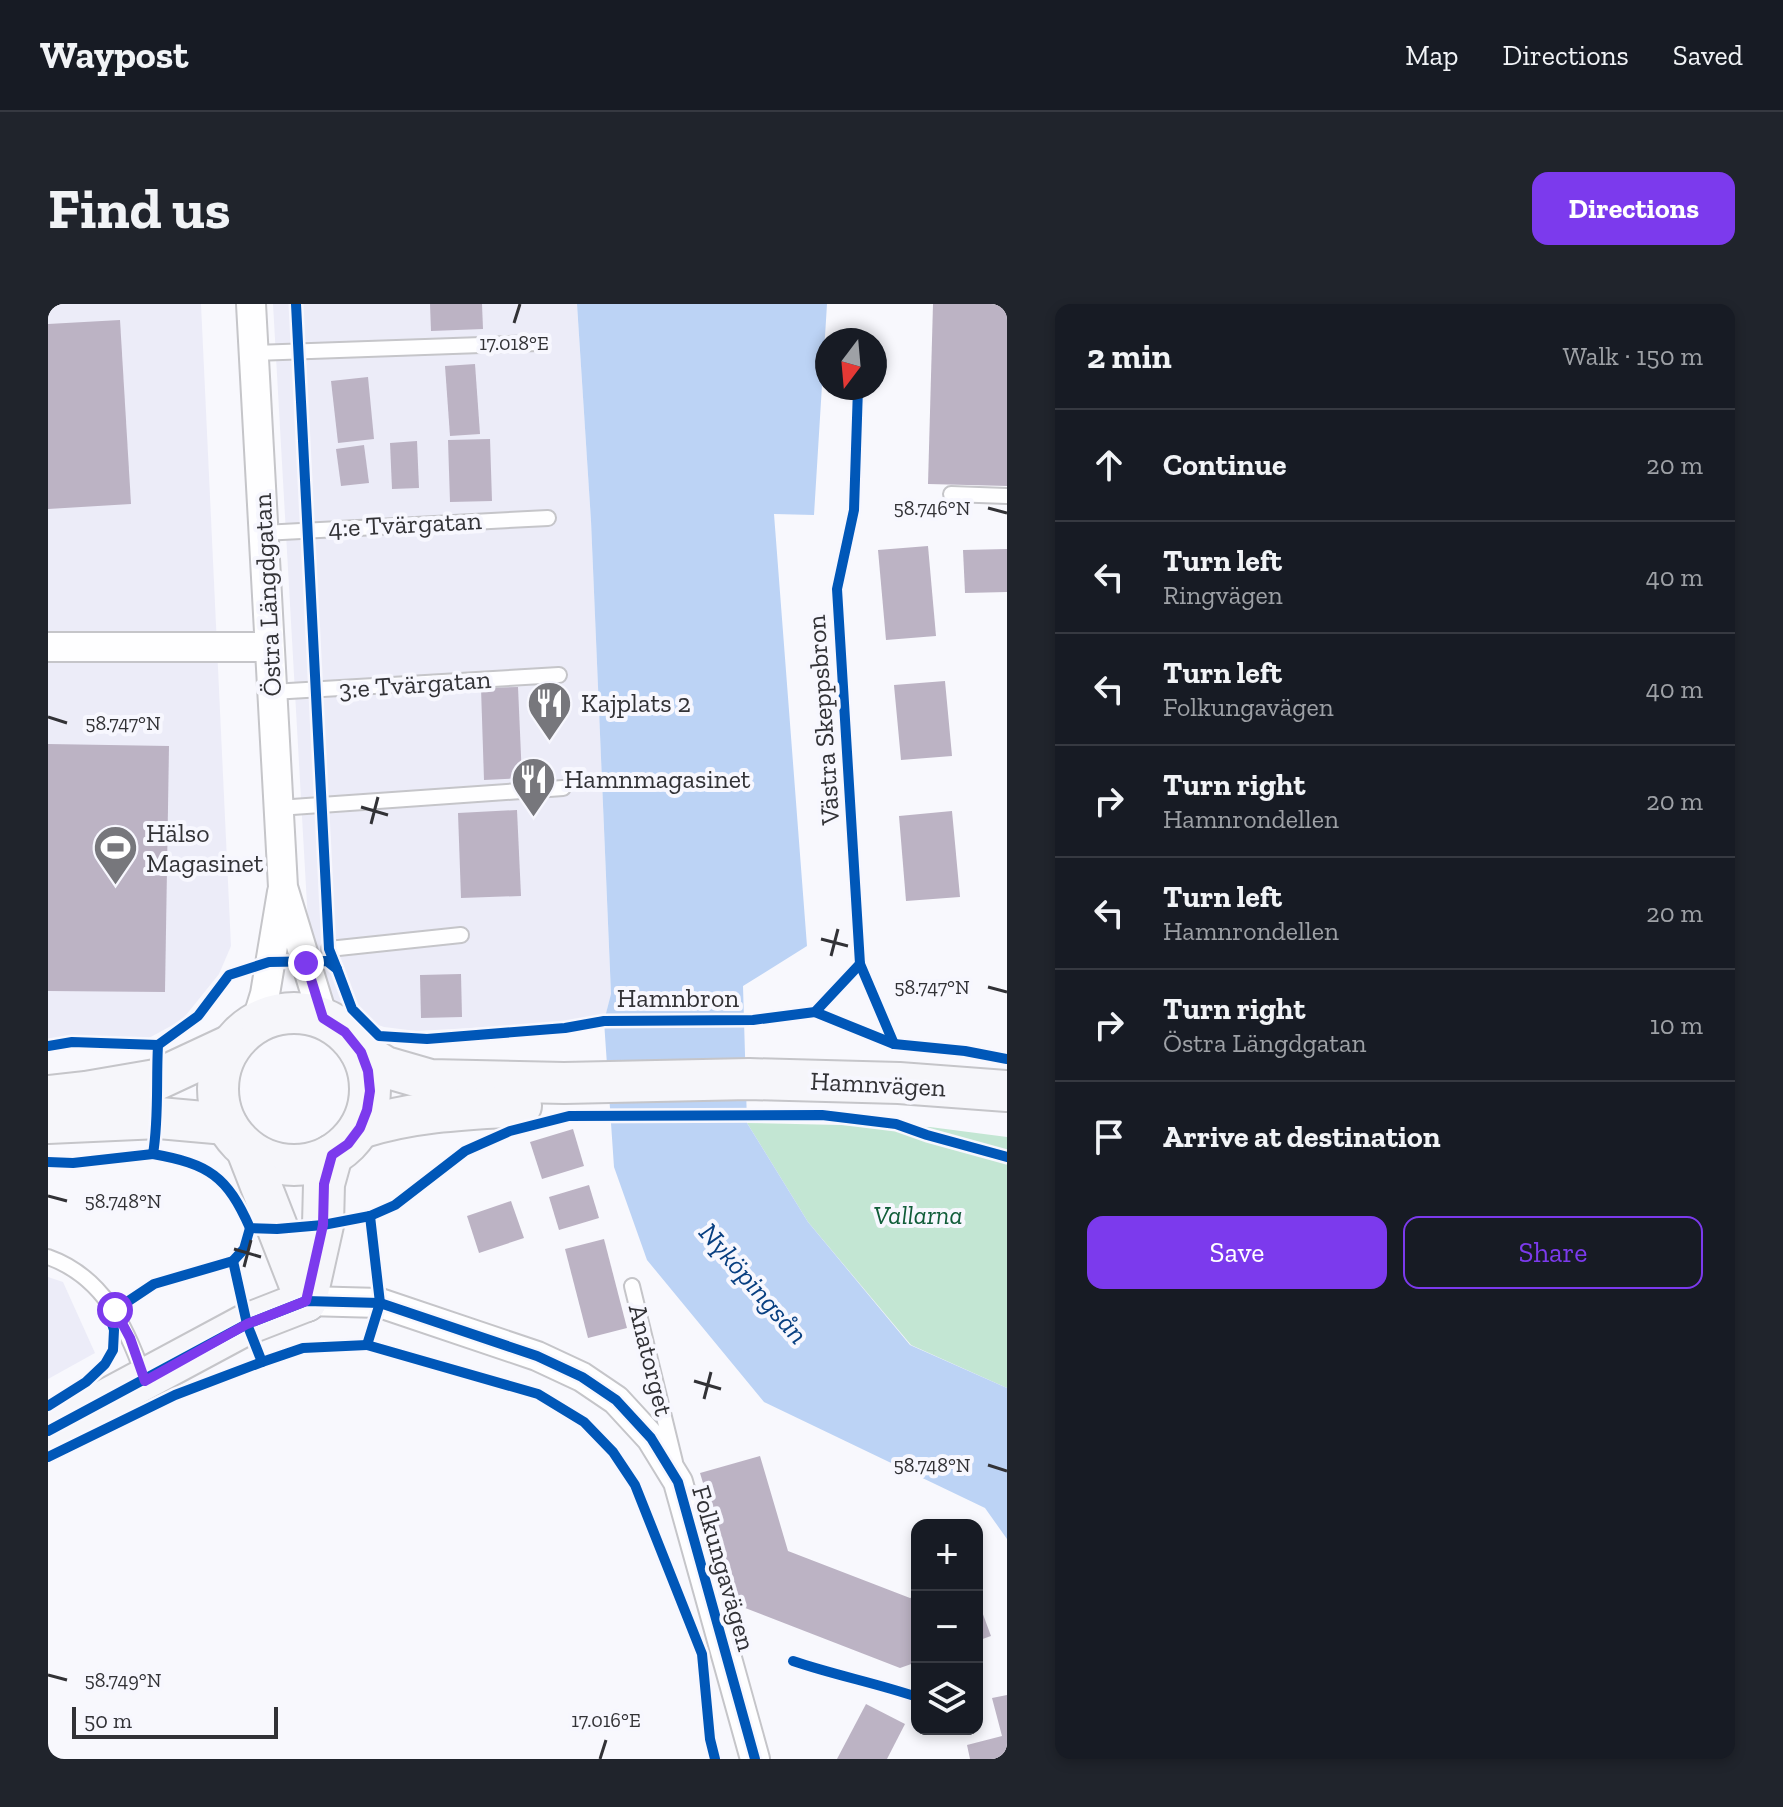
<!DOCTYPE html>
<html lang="en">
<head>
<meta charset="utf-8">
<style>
	:root { --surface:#171b24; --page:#20242c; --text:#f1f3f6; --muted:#9ea1a6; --line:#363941; --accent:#7c3aed }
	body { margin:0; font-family:"Zilla Slab",serif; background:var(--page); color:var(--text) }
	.controls { position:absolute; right:24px; bottom:24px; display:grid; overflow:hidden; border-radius:16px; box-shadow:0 4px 12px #0003 }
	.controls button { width:72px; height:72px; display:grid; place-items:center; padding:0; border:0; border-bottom:2px solid var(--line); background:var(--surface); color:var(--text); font:40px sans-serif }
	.compass { position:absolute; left:767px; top:24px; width:72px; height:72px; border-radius:50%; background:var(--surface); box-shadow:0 4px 12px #0003; rotate:196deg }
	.scale { position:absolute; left:24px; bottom:20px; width:206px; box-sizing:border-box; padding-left:8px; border:4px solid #323236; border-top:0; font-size:22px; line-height:28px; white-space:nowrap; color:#323236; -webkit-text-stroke:6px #f7f7fe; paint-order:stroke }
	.stop { position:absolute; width:24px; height:24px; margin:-18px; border:6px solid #7c3aed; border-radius:50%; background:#fff }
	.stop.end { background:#7c3aed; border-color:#fff; box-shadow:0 2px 8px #0008 }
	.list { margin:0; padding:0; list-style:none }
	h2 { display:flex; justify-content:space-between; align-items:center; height:104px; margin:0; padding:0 32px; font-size:34px }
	h2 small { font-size:26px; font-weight:400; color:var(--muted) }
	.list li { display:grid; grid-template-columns:52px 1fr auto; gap:24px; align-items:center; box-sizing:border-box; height:112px; padding:0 32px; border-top:2px solid var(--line) }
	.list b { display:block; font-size:30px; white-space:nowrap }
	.list p { margin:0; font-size:26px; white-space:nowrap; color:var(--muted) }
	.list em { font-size:26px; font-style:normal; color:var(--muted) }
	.actions { display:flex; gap:16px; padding:24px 32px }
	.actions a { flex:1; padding:18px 0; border:2px solid var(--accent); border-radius:16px; text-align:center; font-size:28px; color:var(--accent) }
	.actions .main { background:var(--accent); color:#fff }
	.icon { flex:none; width:44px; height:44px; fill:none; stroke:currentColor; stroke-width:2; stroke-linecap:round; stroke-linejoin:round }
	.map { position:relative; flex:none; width:959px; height:1455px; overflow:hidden; border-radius:16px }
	header { display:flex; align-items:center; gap:48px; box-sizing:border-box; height:112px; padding:0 40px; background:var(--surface); border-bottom:2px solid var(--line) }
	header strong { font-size:38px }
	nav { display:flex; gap:44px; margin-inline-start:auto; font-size:28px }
	.intro { display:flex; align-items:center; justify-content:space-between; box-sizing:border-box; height:192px; padding:0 48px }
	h1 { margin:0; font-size:56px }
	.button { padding:20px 36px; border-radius:16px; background:var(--accent); color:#fff; font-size:28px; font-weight:700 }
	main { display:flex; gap:48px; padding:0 48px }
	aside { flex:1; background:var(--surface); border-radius:16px; box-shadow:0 4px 12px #0003 }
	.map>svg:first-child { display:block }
	.built { fill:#ececf8 }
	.green { fill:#c3e6d3 }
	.water { fill:#bcd3f5 }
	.building { fill:#bcb3c4 }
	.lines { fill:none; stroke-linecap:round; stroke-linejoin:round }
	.lane-casing { stroke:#c5c5c9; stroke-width:18 }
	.street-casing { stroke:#c5c5c9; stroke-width:32 }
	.secondary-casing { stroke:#c5c5c9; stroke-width:44 }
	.lane { stroke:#fefeff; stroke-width:14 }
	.street { stroke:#fefeff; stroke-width:28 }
	.secondary { stroke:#f6f6fa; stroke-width:40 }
	.cycleway-casing { stroke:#f7f7fe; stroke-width:15 }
	.cycleway { stroke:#0057b8; stroke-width:10 }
	.route { stroke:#7c3aed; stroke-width:10 }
	.ticks { fill:none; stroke:#323236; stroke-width:3 }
	.labels { text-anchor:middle; stroke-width:8; stroke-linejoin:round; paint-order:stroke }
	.street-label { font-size:26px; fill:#323236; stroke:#f7f7fe }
	.poi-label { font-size:26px; fill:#323236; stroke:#f7f7fe; text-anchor:start }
	.park-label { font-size:26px; font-style:italic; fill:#115d39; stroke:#f7f7fe }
	.water-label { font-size:28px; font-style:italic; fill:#083f81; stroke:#f7f7fe }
	.ticks-label { font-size:20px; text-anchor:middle; fill:#323236; stroke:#f7f7fe; stroke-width:8; stroke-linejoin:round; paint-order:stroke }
</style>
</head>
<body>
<header>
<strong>Waypost</strong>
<nav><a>Map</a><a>Directions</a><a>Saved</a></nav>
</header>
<div class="intro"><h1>Find us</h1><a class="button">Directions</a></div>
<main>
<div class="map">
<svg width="959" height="1455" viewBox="0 0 959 1455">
	<rect width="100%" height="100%" fill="#f8f8fd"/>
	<g class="built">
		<path d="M0,0H153L183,642L171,670L134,716L99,735L29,731L0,735Z"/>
		<path d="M225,0H529L543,217L563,691L556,717L368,727L336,723L292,708L280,693L262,654Z"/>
		<path d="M0,973L15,978L47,1049L0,1075Z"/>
	</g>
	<path class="green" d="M699,819L882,823L959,833V1084L863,1041L760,918Z"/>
	<path class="water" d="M529,0H779L766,211L726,210L759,642L695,682L699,819L760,918L862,1041L959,1084V1235L937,1204L716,1098L599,956L566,863L556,717L563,690L543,217Z"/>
	<g class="building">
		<path d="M382,0H434L435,25L383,27Z"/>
		<path d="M885,0H959V182L880,180Z"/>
		<path d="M72,16L83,200L0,205V20Z"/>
		<path d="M427,60L432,130L402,132L397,62Z"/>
		<path d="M320,73L326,135L290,139L283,77Z"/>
		<path d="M442,135L444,197L402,198L400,136Z"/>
		<path d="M369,137L371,184L344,185L342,139Z"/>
		<path d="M316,141L321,179L293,182L288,145Z"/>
		<path d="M880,242L888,332L838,336L830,246Z"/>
		<path d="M959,245V288L917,289L915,246Z"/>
		<path d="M897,377L904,452L853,456L846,381Z"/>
		<path d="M470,383L474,474L436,476L433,384Z"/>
		<path d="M0,440L121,442L117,688L0,687Z"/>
		<path d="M469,506L473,592L413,594L410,509Z"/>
		<path d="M904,507L912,593L858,597L851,512Z"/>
		<path d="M413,670L414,713L373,714L372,671Z"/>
		<path d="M525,825L536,862L494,875L482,838Z"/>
		<path d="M541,881L551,914L511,926L501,893Z"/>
		<path d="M463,897L476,934L431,949L419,912Z"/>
		<path d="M556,935L579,1024L540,1034L517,945Z"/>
		<path d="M712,1152L740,1247L862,1294L869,1292V1358L852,1364L692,1302L652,1169Z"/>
		<path d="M929,1294L943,1332L929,1337Z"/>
		<path d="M959,1391V1455H922L919,1441L954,1432L944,1394Z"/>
		<path d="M818,1400L857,1420L839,1455H789Z"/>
	</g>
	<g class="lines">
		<defs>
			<g id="lane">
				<path d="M206,49L491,39"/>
				<path d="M903,190L959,192"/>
				<path d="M215,229L500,214"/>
				<path d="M224,388L511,371"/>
				<path d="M230,504L515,484"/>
				<path d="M281,645L413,631"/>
				<path d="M0,953C54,972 78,1021 96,1073"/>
				<path d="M584,982L627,1158"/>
			</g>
			<g id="street">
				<path d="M203,0L235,583L275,714"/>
				<path d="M0,343H221"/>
				<path d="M208,719L217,690L234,588"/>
				<path d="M258,997L332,999L489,1052L534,1073L568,1096L603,1134L630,1178L707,1455"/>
			</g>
			<g id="secondary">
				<circle cx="246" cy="785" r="76"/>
				<path d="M313,748L337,763L382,776L516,779L701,775L851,779L959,787"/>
				<path d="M0,792L38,788L108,776L183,741"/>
				<path d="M0,819L111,814L178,820"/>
				<path d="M312,824C364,807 419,805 473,802"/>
				<path d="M199,846L258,997"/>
				<path d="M258,997L275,921L276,880L284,851"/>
				<path d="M0,1127L199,1020L258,997"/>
			</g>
		</defs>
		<use href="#lane" class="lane-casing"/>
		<use href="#street" class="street-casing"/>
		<use href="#secondary" class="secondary-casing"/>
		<use href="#lane" class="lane"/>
		<use href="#street" class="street"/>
		<use href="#secondary" class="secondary"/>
		<defs>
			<g id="cycleway">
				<path d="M248,0L281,645L289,665"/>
				<path d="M810,84L806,206L789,285L812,660L846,740"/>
				<path d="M812,660L767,708L705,716L556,717L517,724L379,735L331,732L304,705L289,665L279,657L221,658L181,671L150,712L110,741C108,778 111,814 105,850C161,860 179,872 202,924L229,925L275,921L322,912L347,901L417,847L462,827L521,812L774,811L848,820L879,831L959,853"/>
				<path d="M767,708L846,740L917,747L959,755"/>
				<path d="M0,742L24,738L110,741"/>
				<path d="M0,858L25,859L105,850"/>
				<path d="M322,912L332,999L319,1041L490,1090L536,1118L565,1148L587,1181L654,1350L662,1435L667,1455"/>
				<path d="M185,957L199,1020L214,1058"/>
				<path d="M0,1102L38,1078L57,1060L65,1046L66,1026L63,1017L67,1006L106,980L185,957L196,945L202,924"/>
				<path d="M0,1127L199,1020L258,997L332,999L489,1052L534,1073L568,1096L603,1134L630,1178L707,1455"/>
				<path d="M0,1153L127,1091L214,1058L255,1044L319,1041"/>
				<path d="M745,1357C786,1371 828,1379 869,1393"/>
			</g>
		</defs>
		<use href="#cycleway" class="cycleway-casing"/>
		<use href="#cycleway" class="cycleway"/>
	</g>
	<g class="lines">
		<path class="route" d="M67,1006L82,1034L97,1077L199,1020L258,997L275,921L276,880L284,851L300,840L312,824L319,806L322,787L320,767L313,748L297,728L275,714L258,659"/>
	</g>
	<path class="ticks" d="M466,19L472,0M940,204L959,209M0,413L19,419M313,503L340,511M323,520L330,493M773,635L800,642M783,652L790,625M940,683L959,688M0,892L19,897M186,945L213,953M196,963L203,936M646,1077L673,1085M656,1095L663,1068M940,1161L959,1167M0,1371L19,1376M552,1455L558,1436"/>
	<defs>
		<symbol id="restaurant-pin" viewBox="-11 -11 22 30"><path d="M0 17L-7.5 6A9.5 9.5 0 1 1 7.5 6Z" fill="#77777c" stroke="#f7f7fe"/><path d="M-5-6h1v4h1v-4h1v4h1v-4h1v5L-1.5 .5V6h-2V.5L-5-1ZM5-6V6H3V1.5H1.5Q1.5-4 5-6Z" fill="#fff"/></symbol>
		<symbol id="stadium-pin" viewBox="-11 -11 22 30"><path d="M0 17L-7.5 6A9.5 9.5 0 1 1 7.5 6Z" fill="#77777c" stroke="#f7f7fe"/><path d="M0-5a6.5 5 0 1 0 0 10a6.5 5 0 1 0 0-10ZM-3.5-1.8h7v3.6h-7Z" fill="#fff"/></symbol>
	</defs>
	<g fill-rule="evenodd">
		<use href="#restaurant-pin" x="476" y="374" width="51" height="69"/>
		<use href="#restaurant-pin" x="460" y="450" width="51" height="69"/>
		<use href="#stadium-pin" x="42" y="518" width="51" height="69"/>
	</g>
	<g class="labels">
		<g class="street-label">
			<text transform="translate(357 220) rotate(-3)" y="9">4:e Tvärgatan</text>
			<text transform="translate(219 291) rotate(-93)" y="9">Östra Längdgatan</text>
			<text transform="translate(367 380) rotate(-4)" y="9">3:e Tvärgatan</text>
			<text transform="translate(775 416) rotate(-94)" y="9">Västra Skeppsbron</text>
			<text x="630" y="703">Hamnbron</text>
			<text transform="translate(830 780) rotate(3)" y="9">Hamnvägen</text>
			<text transform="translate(603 1056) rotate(76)" y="9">Anatorget</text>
			<text transform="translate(676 1264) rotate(74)" y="9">Folkungavägen</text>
		</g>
		<g class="poi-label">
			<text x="533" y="408">Kajplats 2</text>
			<text x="516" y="484">Hamnmagasinet</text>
			<text x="98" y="538">Hälso<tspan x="98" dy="30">Magasinet</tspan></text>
		</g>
		<g class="park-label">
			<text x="870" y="920">Vallarna</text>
		</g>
		<g class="water-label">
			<text transform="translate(706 979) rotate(49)" y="10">Nyköpingsån</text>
		</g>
	</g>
	<g class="ticks-label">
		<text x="466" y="46">17.018°E</text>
		<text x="884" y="211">58.746°N</text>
		<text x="75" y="426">58.747°N</text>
		<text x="884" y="690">58.747°N</text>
		<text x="75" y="904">58.748°N</text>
		<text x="884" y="1168">58.748°N</text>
		<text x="75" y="1383">58.749°N</text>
		<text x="558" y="1423">17.016°E</text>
	</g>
</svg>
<div class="controls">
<button>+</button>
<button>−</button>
<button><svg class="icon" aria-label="layers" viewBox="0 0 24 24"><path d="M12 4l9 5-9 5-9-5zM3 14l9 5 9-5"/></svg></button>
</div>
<svg class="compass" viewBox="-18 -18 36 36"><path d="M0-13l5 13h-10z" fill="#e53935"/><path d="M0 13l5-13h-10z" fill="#9ea1a6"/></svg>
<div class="scale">50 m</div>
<div class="stop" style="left:67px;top:1006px"></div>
<div class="stop end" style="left:258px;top:659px"></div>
</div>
<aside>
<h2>2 min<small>Walk · 150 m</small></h2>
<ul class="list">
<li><svg class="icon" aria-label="ahead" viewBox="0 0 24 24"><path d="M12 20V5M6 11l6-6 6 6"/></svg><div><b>Continue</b></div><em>20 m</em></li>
<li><svg class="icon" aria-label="left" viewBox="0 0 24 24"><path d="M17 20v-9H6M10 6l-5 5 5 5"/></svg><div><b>Turn left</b><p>Ringvägen</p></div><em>40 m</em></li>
<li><svg class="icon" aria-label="left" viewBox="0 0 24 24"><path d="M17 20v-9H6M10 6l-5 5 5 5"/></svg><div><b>Turn left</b><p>Folkungavägen</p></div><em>40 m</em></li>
<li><svg class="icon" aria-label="right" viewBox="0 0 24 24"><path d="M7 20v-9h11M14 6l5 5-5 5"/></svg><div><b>Turn right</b><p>Hamnrondellen</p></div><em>20 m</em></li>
<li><svg class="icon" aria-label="left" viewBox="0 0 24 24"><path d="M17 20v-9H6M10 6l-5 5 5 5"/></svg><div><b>Turn left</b><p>Hamnrondellen</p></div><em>20 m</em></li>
<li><svg class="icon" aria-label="right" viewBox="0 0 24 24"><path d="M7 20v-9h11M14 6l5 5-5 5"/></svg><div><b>Turn right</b><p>Östra Längdgatan</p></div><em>10 m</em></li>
<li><svg class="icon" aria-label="arrive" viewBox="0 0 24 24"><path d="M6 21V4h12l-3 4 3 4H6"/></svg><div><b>Arrive at destination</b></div></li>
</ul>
<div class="actions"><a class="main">Save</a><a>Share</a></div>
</aside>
</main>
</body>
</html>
